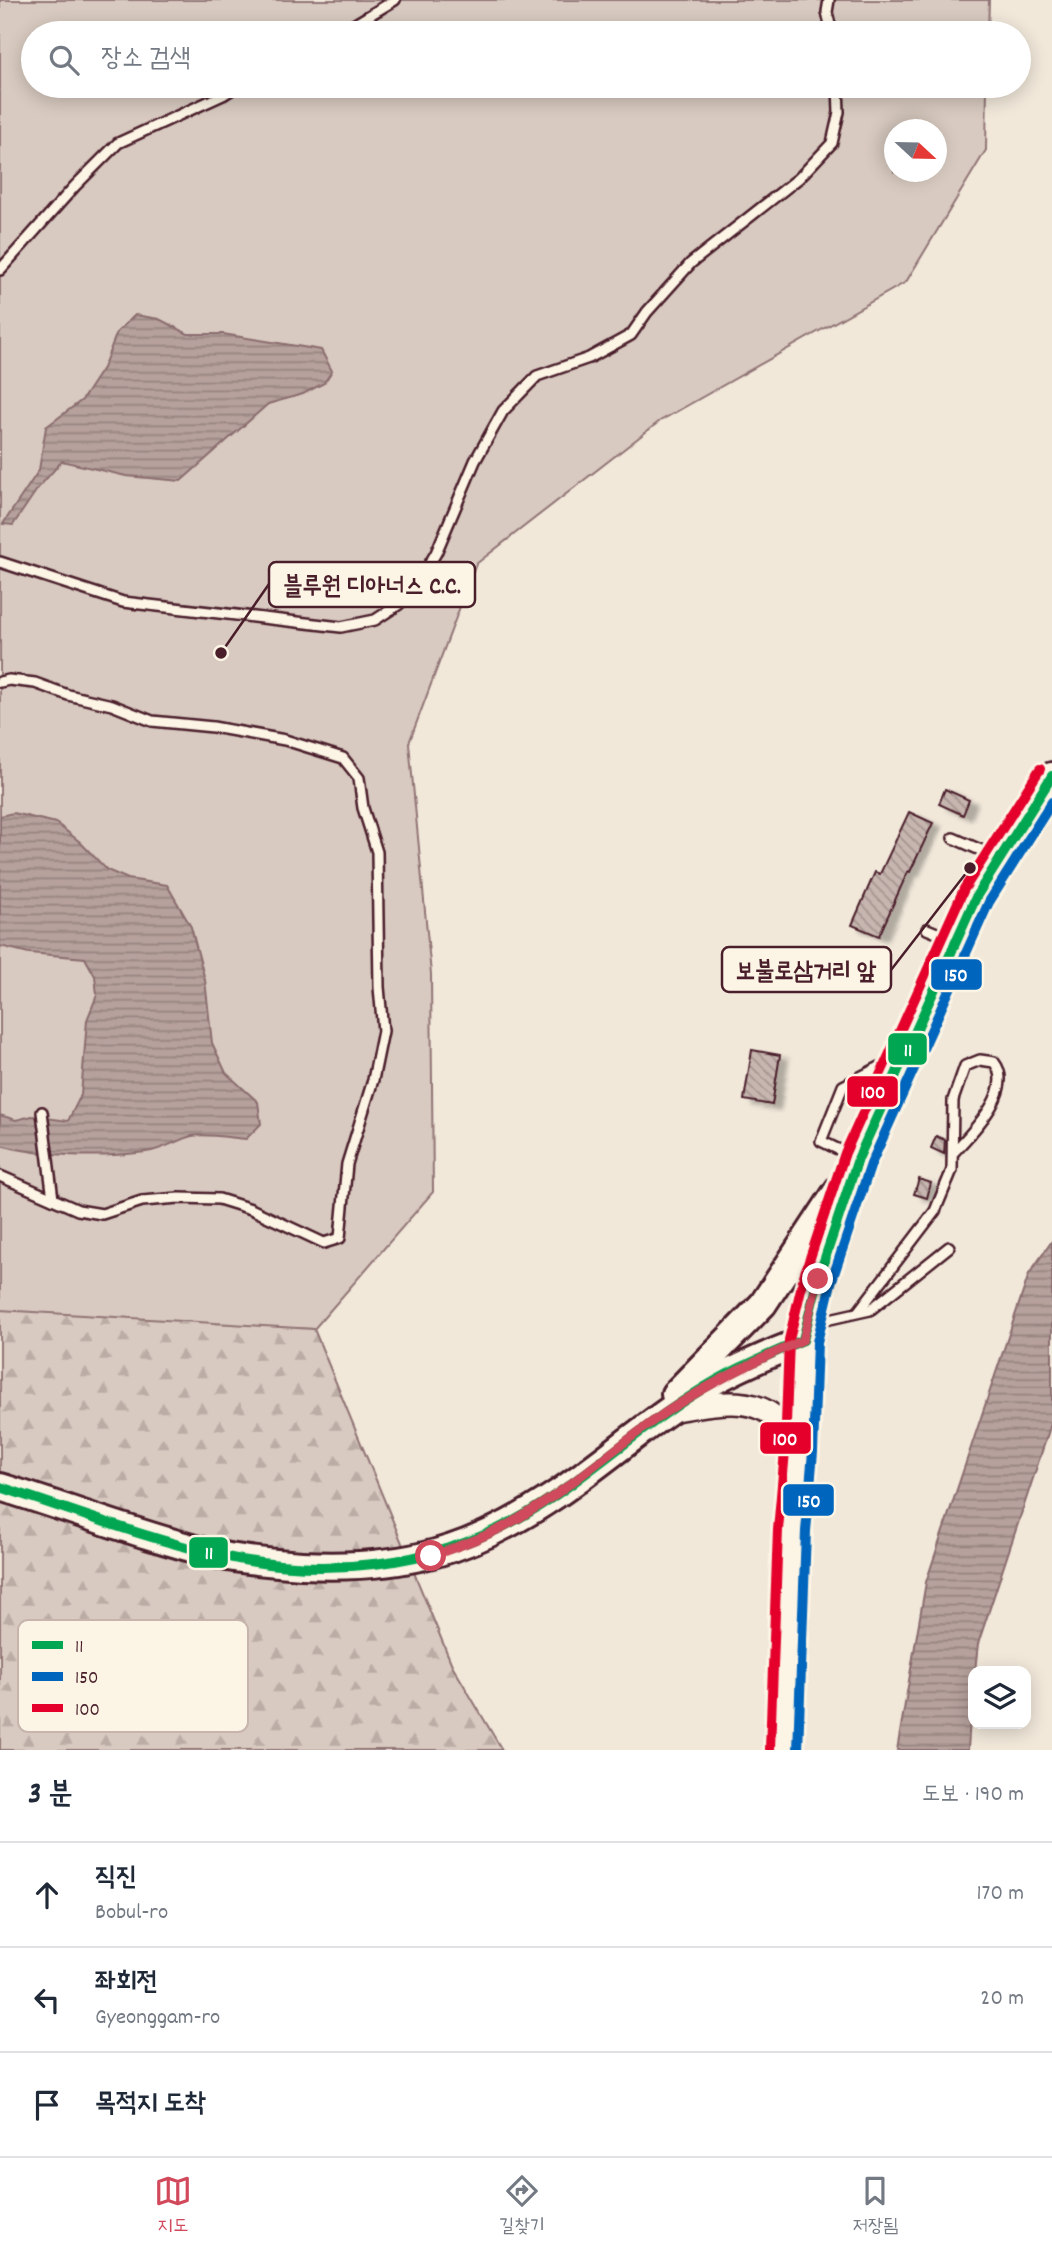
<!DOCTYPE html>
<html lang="ko">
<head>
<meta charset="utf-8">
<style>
	:root { --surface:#fff; --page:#f2f2f3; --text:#1f2937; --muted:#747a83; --line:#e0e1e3; --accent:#d1495b }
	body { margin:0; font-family:Dekko,"Poor Story",sans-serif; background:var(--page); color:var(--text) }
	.controls { position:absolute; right:21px; bottom:21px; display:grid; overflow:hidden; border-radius:14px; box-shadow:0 4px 18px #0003 }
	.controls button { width:63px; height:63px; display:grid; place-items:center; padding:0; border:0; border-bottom:2px solid var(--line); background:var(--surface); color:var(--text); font:35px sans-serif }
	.compass { position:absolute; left:884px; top:119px; width:63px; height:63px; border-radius:50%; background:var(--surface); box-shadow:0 4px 18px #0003; rotate:112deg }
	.stop { position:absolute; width:21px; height:21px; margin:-16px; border:5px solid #d1495b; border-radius:50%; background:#fff }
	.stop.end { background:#d1495b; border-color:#fff; box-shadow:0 2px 7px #0008 }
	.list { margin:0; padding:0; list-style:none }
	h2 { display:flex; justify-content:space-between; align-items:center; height:91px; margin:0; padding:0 28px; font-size:30px }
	h2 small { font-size:23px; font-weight:400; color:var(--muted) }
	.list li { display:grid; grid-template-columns:46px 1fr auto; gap:21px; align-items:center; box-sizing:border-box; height:105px; padding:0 28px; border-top:2px solid var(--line) }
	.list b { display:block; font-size:26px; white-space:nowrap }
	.list p { margin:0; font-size:23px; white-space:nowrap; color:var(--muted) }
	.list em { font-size:23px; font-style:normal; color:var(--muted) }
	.icon { flex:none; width:38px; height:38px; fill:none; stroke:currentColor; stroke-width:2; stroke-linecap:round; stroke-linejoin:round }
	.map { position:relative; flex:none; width:1052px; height:1750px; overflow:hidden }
	.search { position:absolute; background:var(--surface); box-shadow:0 4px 18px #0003; left:21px; right:21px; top:21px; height:77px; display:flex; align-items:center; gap:18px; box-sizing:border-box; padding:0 24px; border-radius:38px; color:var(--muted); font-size:26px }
	.sheet { height:406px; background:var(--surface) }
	nav { display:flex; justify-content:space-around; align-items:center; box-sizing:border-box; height:98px; border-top:2px solid var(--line); background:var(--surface); font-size:19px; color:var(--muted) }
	nav a { display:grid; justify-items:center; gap:4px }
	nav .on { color:var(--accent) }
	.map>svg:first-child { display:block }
	.grass { fill:#d8cac0; stroke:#917476; stroke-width:2; fill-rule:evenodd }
	.forest { fill:url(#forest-firs); stroke:#917476; stroke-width:2 }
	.water { fill:url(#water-rules); stroke:#8b6d6f; stroke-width:2 }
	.building { fill:url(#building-back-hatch); stroke:#4a1f2b; stroke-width:2; filter:url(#shadow) }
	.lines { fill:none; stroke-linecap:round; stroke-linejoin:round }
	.service-casing { stroke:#4a1f2b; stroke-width:14 }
	.tertiary-casing { stroke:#4a1f2b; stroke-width:26 }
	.primary-casing { stroke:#4a1f2b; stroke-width:32 }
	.service { stroke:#fcf5e5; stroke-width:9 }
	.tertiary { stroke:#fcf5e5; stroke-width:21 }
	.primary { stroke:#fcf5e5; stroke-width:26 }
	.bus-1-casing { stroke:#fcf5e5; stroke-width:16 }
	.bus-2-casing { stroke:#fcf5e5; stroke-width:16 }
	.bus-3-casing { stroke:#fcf5e5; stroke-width:16 }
	.bus-1 { stroke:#00a651; stroke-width:10 }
	.bus-2 { stroke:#0065bd; stroke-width:10 }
	.bus-3 { stroke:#e4002b; stroke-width:10 }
	.route { stroke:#d1495b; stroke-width:9 }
	.key { fill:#fcf5e5; stroke:#c7b5ad; stroke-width:2 }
	.key-label { font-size:19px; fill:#4a1f2b }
	.leader { fill:none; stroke:#4a1f2b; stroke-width:2.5 }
	.callout-dot { fill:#4a1f2b; stroke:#fcf5e5; stroke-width:2.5 }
	.callout { fill:#fcf5e5; stroke:#4a1f2b; stroke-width:2.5 }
	.callout-label { font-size:24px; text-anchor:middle; font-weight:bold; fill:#4a1f2b }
	.line-badge { stroke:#fcf5e5; stroke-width:2.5 }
	.badge-label { font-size:19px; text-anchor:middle; font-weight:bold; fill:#fff }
</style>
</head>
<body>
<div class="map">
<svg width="1052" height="1750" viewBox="0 0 1052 1750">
	<defs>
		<pattern id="forest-firs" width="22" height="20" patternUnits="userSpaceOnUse" patternTransform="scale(1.75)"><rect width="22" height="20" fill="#d8cac0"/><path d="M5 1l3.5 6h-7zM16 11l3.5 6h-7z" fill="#bbada5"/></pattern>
		<pattern id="water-rules" width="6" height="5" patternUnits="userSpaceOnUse" patternTransform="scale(1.75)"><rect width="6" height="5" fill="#b6a19c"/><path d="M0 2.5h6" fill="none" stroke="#96837f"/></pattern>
		<pattern id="building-back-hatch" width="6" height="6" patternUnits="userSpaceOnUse" patternTransform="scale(1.75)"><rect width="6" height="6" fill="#c7b6af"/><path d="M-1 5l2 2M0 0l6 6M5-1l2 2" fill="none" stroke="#a4938f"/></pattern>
		<filter id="shadow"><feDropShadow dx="8" dy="4.5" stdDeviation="2" flood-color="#0004"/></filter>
	</defs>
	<rect width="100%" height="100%" fill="#f1e8da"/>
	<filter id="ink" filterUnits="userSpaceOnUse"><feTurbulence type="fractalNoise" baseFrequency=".0143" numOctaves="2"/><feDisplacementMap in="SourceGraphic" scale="14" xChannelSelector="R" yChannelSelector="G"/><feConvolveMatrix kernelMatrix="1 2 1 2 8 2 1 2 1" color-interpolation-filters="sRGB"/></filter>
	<g filter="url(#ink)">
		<path class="grass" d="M0,0H989L988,33H33V86H987L986,150L906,282L660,421L476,564L409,743L431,974L433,1192L314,1329L153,1323L0,1311ZM894,130H936V172H894Z"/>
		<path class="forest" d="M0,1310L314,1329L452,1665L502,1750H0Z"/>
		<g class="water">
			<path d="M135,315L159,319L188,334H223L321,350L332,371L324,383L303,394L268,404L181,481L126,476L62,461L38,488L13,525L3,524L39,470L46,427L82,400L103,368L117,332Z"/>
			<path d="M13,813L56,823L80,842L107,870L128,879L167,885L191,927L205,980L212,1043L226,1073L258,1102L261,1124L246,1139C232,1138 205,1133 192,1136C176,1140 164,1150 146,1152C101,1158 43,1157 0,1145V1115L16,1120L32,1116L68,1121L81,1095L87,1020L97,995L95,976L85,958L29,953L0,946V816Z"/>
			<path d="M1052,1241V1421L978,1644L975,1671H973L968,1750H897L926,1582L1029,1274Z"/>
		</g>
		<g class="building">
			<path d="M945,789L969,800L963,815L939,804Z"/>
			<path d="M909,812L933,823L910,872L908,871L879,936L852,925L875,872L880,874Z"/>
			<path d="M752,1050L780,1055L772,1105L744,1100Z"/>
			<path d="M936,1136L945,1140L944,1154L931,1148Z"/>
			<path d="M919,1179L931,1183L927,1198L914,1194Z"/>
		</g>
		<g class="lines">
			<defs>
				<g id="service">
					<path d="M829,0L827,12L832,33"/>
					<path d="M340,33L395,0"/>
					<path d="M0,270L75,186L118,143L223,95L237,86"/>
					<path d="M0,562L123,602L341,627L375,620L398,605L415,588L436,553L475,461L503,411L537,376L589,358L631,335L647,312L691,263L799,178L832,143L839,112L838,86"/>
					<path d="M0,682L9,680L35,683L68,695L112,705L152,721L213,727L285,740L343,758L359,778L363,808L377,852L379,987L383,1031L373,1080L347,1164L340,1238L324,1243L251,1209L219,1199L179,1198L142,1201L102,1214L78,1210L0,1176"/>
					<path d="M953,838L999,858"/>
					<path d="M927,929L954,940"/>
					<path d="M42,1112L53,1199"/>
					<path d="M856,1158L821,1141L843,1086L895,1059"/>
					<path d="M858,1312L935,1211L952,1170L953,1100L965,1066L980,1060L994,1062C1016,1090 972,1132 953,1153"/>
					<path d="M812,1323L870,1310L949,1247"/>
				</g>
				<g id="tertiary">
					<path d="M670,1411C707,1405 757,1390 784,1427C790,1434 794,1443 798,1451"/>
					<path d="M784,1750L789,1658L792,1530L799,1452L803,1340"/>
				</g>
				<g id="primary">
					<path d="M675,1394L763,1304L838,1190"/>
					<path d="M0,1487C72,1509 144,1537 218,1555C246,1561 274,1563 302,1565C403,1570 472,1552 557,1494C611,1457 659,1413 716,1380C744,1364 774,1353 803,1340L818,1279L858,1159L977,895L1052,776"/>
				</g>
			</defs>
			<use href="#service" class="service-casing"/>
			<use href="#tertiary" class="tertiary-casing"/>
			<use href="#primary" class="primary-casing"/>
			<use href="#service" class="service"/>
			<use href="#tertiary" class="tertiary"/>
			<use href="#primary" class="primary"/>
			<defs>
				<g id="bus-1">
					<path d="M803,1340L818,1279L858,1159L977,895L1052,776"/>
					<path d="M0,1487C72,1510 144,1538 218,1555C321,1579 434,1568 526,1514C585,1479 636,1431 694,1394C728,1371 766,1356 803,1340"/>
				</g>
				<path id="bus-2" d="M798,1750L806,1531L813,1452L817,1342L831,1283L871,1164L989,902L1052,802"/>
				<path id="bus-3" d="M770,1749L778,1530L785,1451L789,1340L804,1276L845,1153L964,889L1040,769"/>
			</defs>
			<use href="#bus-1" class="bus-1-casing"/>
			<use href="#bus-2" class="bus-2-casing"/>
			<use href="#bus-3" class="bus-3-casing"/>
			<use href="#bus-1" class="bus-1"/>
			<use href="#bus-2" class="bus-2"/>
			<use href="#bus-3" class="bus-3"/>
		</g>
	</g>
	<g class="lines" filter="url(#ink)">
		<path class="route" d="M431,1556C456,1547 482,1539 505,1526C563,1495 612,1449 666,1412C710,1383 755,1361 803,1340L818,1279"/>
	</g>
	<rect x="18" y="1620" width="230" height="112" rx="10" class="key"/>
	<rect x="32" y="1641" width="31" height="8" fill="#00a651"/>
	<rect x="32" y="1672" width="31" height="9" fill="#0065bd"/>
	<rect x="32" y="1704" width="31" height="8" fill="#e4002b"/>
	<g class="key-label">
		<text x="75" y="1652">11</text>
		<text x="75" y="1683">150</text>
		<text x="75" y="1715">100</text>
	</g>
	<path class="leader" d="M221 653L269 584M970 868L891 970"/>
	<g class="callout-dot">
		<circle cx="221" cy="653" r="7"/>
		<circle cx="970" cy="868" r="7"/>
	</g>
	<g class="callout">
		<rect x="269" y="562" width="206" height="45" rx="7"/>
		<rect x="722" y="947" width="169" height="45" rx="7"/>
	</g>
	<g class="callout-label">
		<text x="372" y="593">블루원 디아너스 C.C.</text>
		<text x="806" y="978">보불로삼거리 앞</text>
	</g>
	<g class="line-badge">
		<rect x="930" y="958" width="53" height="33" rx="7" fill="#0065bd"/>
		<rect x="887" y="1032" width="41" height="34" rx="7" fill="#00a651"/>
		<rect x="846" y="1075" width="53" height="33" rx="7" fill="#e4002b"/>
		<rect x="759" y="1421" width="53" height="34" rx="7" fill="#e4002b"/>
		<rect x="782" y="1483" width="53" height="34" rx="7" fill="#0065bd"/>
		<rect x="188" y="1536" width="41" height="33" rx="7" fill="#00a651"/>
	</g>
	<g class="badge-label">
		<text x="956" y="981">150</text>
		<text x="908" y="1056">11</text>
		<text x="873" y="1098">100</text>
		<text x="785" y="1445">100</text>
		<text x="809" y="1507">150</text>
		<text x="209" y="1559">11</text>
	</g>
</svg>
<div class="controls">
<button><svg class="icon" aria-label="layers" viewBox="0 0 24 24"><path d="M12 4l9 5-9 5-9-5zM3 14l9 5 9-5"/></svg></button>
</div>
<svg class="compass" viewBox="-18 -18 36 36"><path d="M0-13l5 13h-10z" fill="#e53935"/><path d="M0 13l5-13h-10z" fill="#747a83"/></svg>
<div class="stop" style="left:431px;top:1556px"></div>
<div class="stop end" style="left:818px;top:1279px"></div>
<div class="search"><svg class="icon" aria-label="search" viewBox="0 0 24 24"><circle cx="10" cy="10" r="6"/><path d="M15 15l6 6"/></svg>장소 검색</div>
</div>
<section class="sheet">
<h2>3 분<small>도보 · 190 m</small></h2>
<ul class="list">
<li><svg class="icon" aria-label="ahead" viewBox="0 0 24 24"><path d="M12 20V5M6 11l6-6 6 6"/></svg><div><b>직진</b><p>Bobul-ro</p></div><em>170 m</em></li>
<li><svg class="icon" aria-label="left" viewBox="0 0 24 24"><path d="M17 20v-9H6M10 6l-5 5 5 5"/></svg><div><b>좌회전</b><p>Gyeonggam-ro</p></div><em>20 m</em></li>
<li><svg class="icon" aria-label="arrive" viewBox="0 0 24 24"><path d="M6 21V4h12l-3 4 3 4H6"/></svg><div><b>목적지 도착</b></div></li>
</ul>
</section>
<nav>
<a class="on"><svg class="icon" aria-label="map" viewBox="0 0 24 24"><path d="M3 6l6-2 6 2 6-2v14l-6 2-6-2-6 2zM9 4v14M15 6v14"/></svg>지도</a>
<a><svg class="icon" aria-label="directions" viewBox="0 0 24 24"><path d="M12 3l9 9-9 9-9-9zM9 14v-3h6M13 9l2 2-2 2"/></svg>길찾기</a>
<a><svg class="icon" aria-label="saved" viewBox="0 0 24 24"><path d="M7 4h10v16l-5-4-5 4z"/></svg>저장됨</a>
</nav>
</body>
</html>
